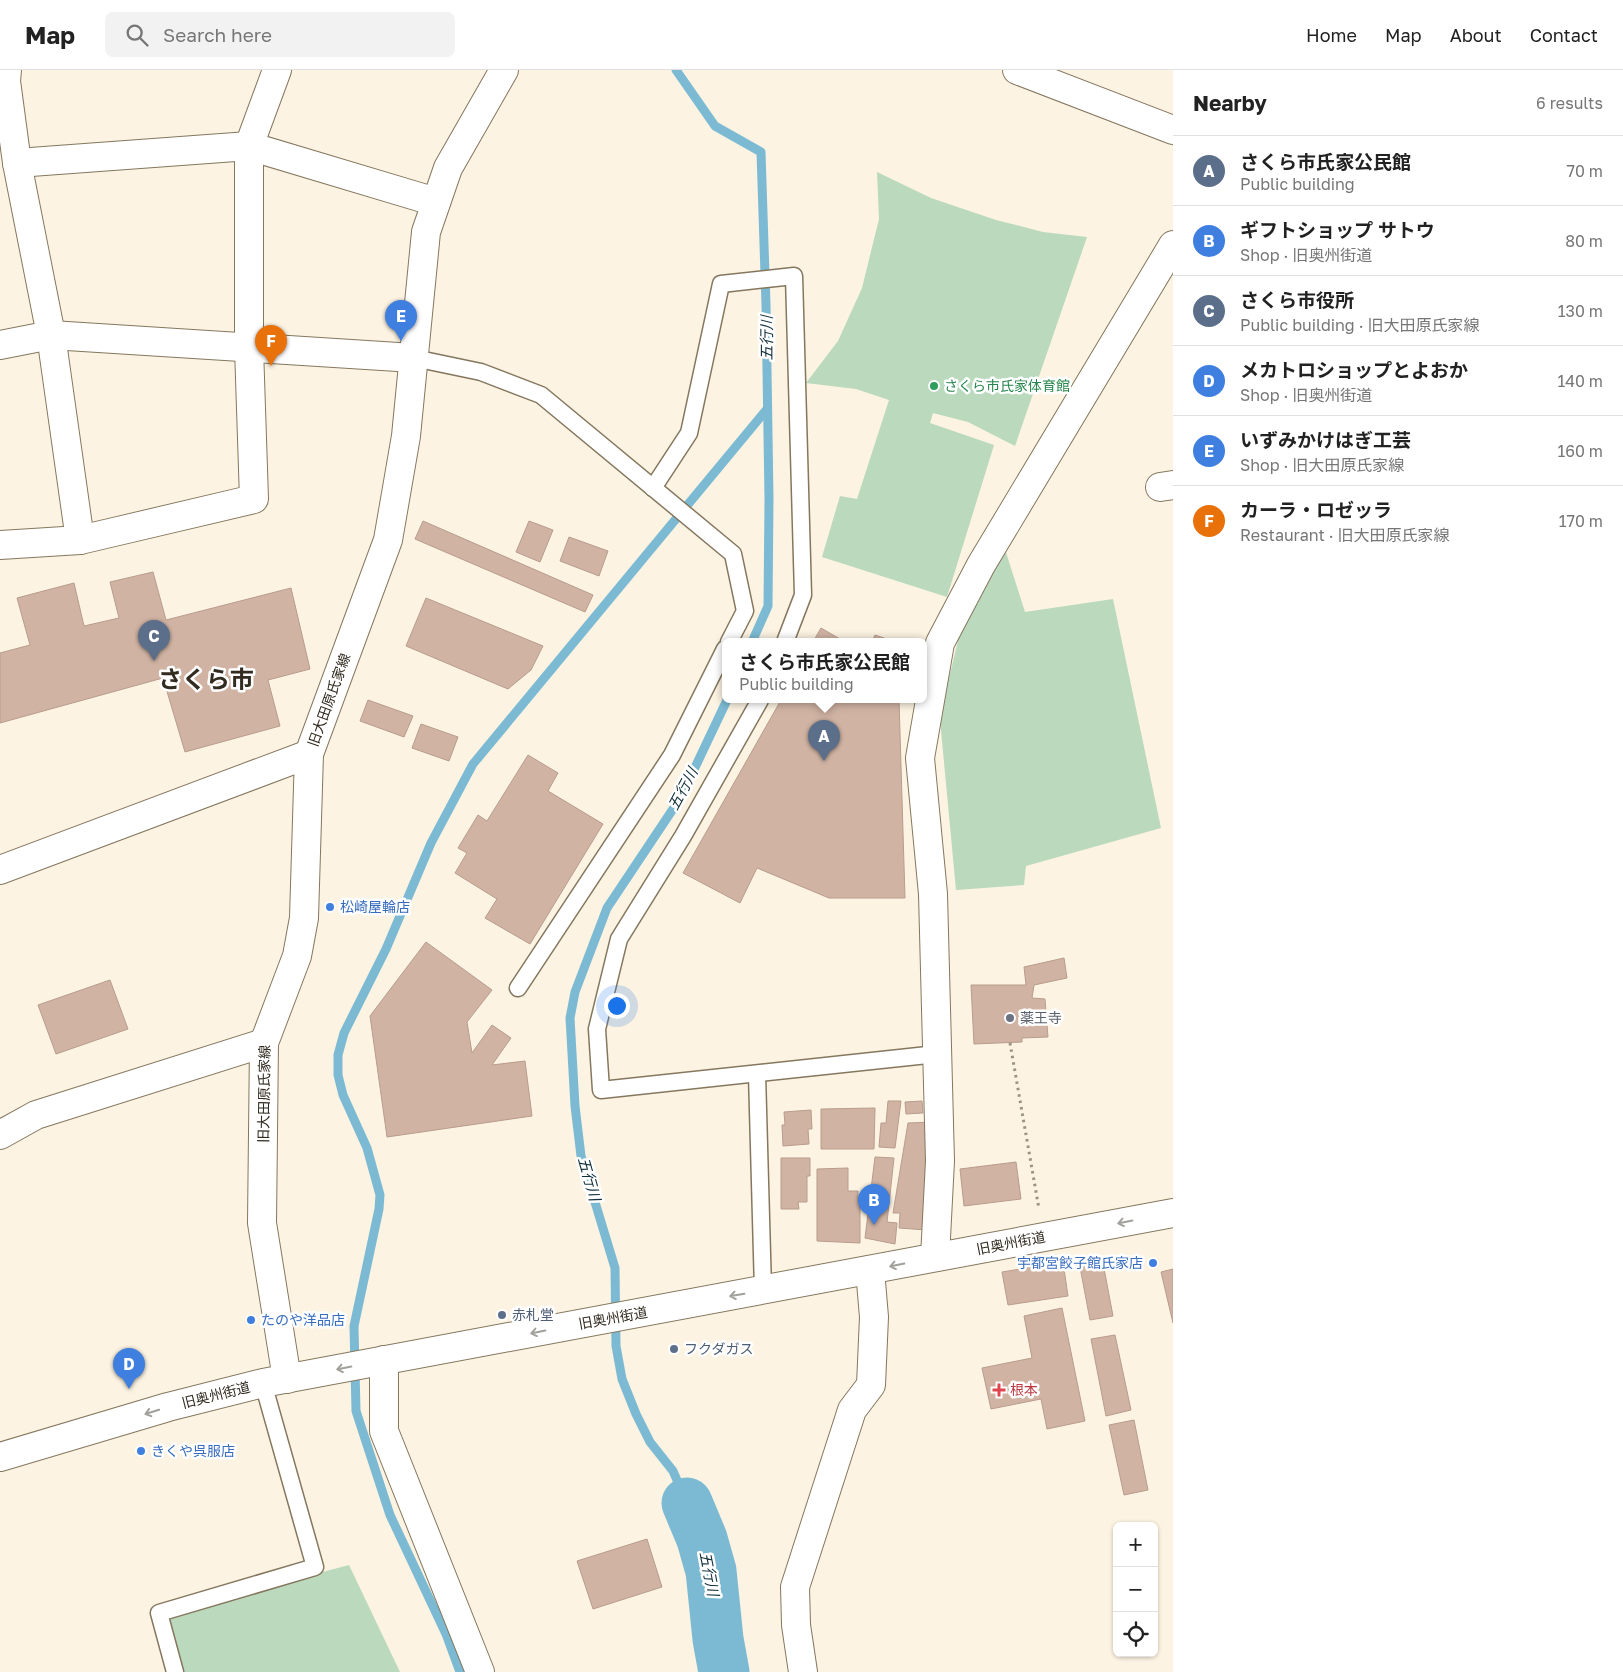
<!DOCTYPE html>
<html lang="en">
<head>
<meta charset="utf-8">
<style>
	:root { --surface:#fff; --page:#f2f2f2; --text:#222; --muted:#767676; --line:#e0e0e0; --accent:#d93025 }
	body { margin:0; font-family:"Golos Text","Noto Sans JP",sans-serif; background:var(--page); color:var(--text) }
	.controls { position:absolute; right:15px; bottom:15px; display:grid; overflow:hidden; border-radius:8px; box-shadow:0 1px 4px #0004 }
	.controls button { width:45px; height:45px; display:grid; place-items:center; padding:0; border:0; border-bottom:1px solid var(--line); background:var(--surface); color:var(--text); font:25px sans-serif }
	.you { position:absolute; left:616px; top:935px; width:18px; height:18px; margin:-12px; border:4px solid #fff; border-radius:50%; background:#1a73e8; box-shadow:0 0 0 8px #1a73e833 }
	.badge { display:grid; place-items:center; width:32px; height:32px; border-radius:50%; background:var(--accent); color:#fff; font-size:16px; font-weight:700 }
	.pin { position:absolute; translate:-50% -41px; filter:drop-shadow(0 1px 2px #0008) }
	.pin::after { content:''; position:absolute; top:26px; width:18px; height:15px; background:inherit; clip-path:polygon(0 0,100% 0,50% 100%) }
	.popup { position:absolute; left:722px; top:568px; width:205px; height:65px; box-sizing:border-box; display:grid; place-content:center; border-radius:8px; background:var(--surface); filter:drop-shadow(0 1px 4px #0005); font-size:16px; white-space:nowrap; color:var(--muted) }
	.popup b { font-size:19px; color:var(--text) }
	.popup::after { content:''; position:absolute; left:50%; top:100%; margin-left:-10px; border:10px solid transparent; border-top-color:var(--surface) }
	.list { margin:0; padding:0; list-style:none }
	h2 { display:flex; justify-content:space-between; align-items:center; height:65px; margin:0; padding:0 20px; font-size:21px }
	h2 small { font-size:16px; font-weight:400; color:var(--muted) }
	.list li { display:grid; grid-template-columns:32px 1fr auto; gap:15px; align-items:center; box-sizing:border-box; height:70px; padding:0 20px; border-top:1px solid var(--line) }
	.list b { display:block; font-size:19px; white-space:nowrap }
	.list p { margin:0; font-size:16px; white-space:nowrap; color:var(--muted) }
	.list em { font-size:16px; font-style:normal; color:var(--muted) }
	.icon { flex:none; width:28px; height:28px; fill:none; stroke:currentColor; stroke-width:2; stroke-linecap:round; stroke-linejoin:round }
	.map { position:relative; flex:none; width:1173px; height:1602px; overflow:hidden }
	header { display:flex; align-items:center; gap:30px; box-sizing:border-box; height:70px; padding:0 25px; background:var(--surface); border-bottom:1px solid var(--line) }
	header strong { font-size:24px }
	nav { display:flex; gap:28px; margin-inline-start:auto; font-size:18px }
	.search { width:350px; height:45px; background:var(--page); display:flex; align-items:center; gap:12px; box-sizing:border-box; padding:0 18px; border-radius:8px; color:var(--muted); font-size:19px }
	main { display:flex }
	aside { flex:1; background:var(--surface) }
	.map>svg:first-child { display:block }
	.green { fill:#bad9bd }
	.lines { fill:none; stroke-linecap:round; stroke-linejoin:round }
	.stream { stroke:#7cbad3; stroke-width:9 }
	.river { stroke:#7cbad3; stroke-width:51 }
	.building { fill:#d0b3a3; stroke:#b89c8c }
	.service-casing { stroke:#85775e; stroke-width:19 }
	.minor-casing { stroke:#85775e; stroke-width:30 }
	.tertiary-casing { stroke:#85775e; stroke-width:30 }
	.path { stroke:#9a9385; stroke-width:3; stroke-dasharray:2.5 4; stroke-linecap:butt }
	.service { stroke:#fff; stroke-width:16 }
	.minor { stroke:#fff; stroke-width:28 }
	.tertiary { stroke:#fff; stroke-width:28 }
	.oneway { stroke:#a2a09b }
	.leisure-dot { fill:#2e9e5b; stroke:#fff; stroke-width:2 }
	.shop-dot { fill:#3f7fe0; stroke:#fff; stroke-width:2 }
	.worship-dot { fill:#6b7280; stroke:#fff; stroke-width:2 }
	.service-dot { fill:#5c6f8a; stroke:#fff; stroke-width:2 }
	.health-dot { fill:#e0444e; stroke:#fff; stroke-width:2 }
	.labels { text-anchor:middle; stroke-width:5; stroke-linejoin:round; paint-order:stroke }
	.leisure-label { font-size:14px; fill:#27864d; stroke:#fff; text-anchor:start }
	.street-label { font-size:14px; fill:#312b20; stroke:#fff }
	.shop-label { font-size:14px; fill:#366cbe; stroke:#fff; text-anchor:start }
	.worship-label { font-size:14px; fill:#5b616d; stroke:#fff; text-anchor:start }
	.service-label { font-size:14px; fill:#4e5e75; stroke:#fff; text-anchor:start }
	.health-label { font-size:14px; fill:#be3a42; stroke:#fff; text-anchor:start }
	.water-label { font-size:15px; font-style:italic; fill:#112f3b; stroke:#fff }
	.town-label { font-size:24px; font-weight:bold; fill:#312b20; stroke:#fff }
</style>
</head>
<body>
<header>
<strong>Map</strong>
<div class="search"><svg class="icon" aria-label="search" viewBox="0 0 24 24"><circle cx="10" cy="10" r="6"/><path d="M15 15l6 6"/></svg>Search here</div>
<nav><a>Home</a><a>Map</a><a>About</a><a>Contact</a></nav>
</header>
<main>
<div class="map">
<svg width="1173" height="1602" viewBox="0 0 1173 1602">
	<rect width="100%" height="100%" fill="#fcf3e2"/>
	<g class="green">
		<path d="M877,102L931,128L996,150L1043,162L1087,167L1015,376L968,352L933,343L930,353L994,375L947,527L822,487L840,426L857,429L889,330L856,319L806,313L838,271L862,218L879,149Z"/>
		<path d="M1003,473L1025,542L1113,529L1161,758L1026,796L1024,815L956,820L939,639L951,600L964,545Z"/>
		<path d="M349,1495L400,1602H181L167,1549L244,1523Z"/>
	</g>
	<g class="lines">
		<g class="stream">
			<path d="M676,0L715,56L761,82L766,235L769,429L768,536L752,572"/>
			<path d="M687,1433L673,1401L650,1372L636,1344L622,1309L616,1276L615,1198L581,1086L575,1036L570,948L575,922L607,838L681,727L727,630"/>
			<path d="M460,1602L446,1564L390,1445L356,1341L354,1256L379,1139L380,1125L367,1078L343,1025L338,1005V985L344,963L386,879L431,773L473,694L767,339"/>
		</g>
		<path class="river" d="M687,1433L702,1469L711,1501L718,1569L724,1602"/>
	</g>
	<g class="building">
		<path d="M423,451L593,525L585,542L415,469Z"/>
		<path d="M529,451L553,460L540,492L516,482Z"/>
		<path d="M569,467L608,481L599,506L560,491Z"/>
		<path d="M153,502L166,550L291,518L310,599L268,610L280,656L185,682L163,608L0,653V583L30,575L17,528L74,513L84,556L119,548L110,512Z"/>
		<path d="M426,528L543,576L531,600L508,619L406,576Z"/>
		<path d="M821,558L845,572H813Z"/>
		<path d="M875,565L896,572H872Z"/>
		<path d="M368,630L413,646L404,667L360,651Z"/>
		<path d="M781,630H899L905,828H829L757,798L740,833L683,803Z"/>
		<path d="M421,654L458,667L449,691L412,678Z"/>
		<path d="M528,685L558,703L548,721L603,754L530,874L485,848L497,829L455,803L467,783L458,778L478,745L487,751Z"/>
		<path d="M426,872L492,920L467,952L472,983L492,955L511,968L492,995L525,991L532,1046L387,1067L370,946Z"/>
		<path d="M1064,888L1067,908L1034,915L1032,928L1045,929L1048,967L1022,968V972L974,974L971,915H1026L1024,897Z"/>
		<path d="M110,910L128,959L56,984L38,935Z"/>
		<path d="M888,1031H901L895,1078L879,1077L881,1053H886Z"/>
		<path d="M922,1031L923,1043L906,1044L905,1032Z"/>
		<path d="M875,1038L874,1079H821V1039Z"/>
		<path d="M811,1040L812,1059H808L809,1074L783,1076L782,1055H785L784,1042Z"/>
		<path d="M934,1052L926,1160L899,1158L900,1143H893L908,1053Z"/>
		<path d="M875,1087L894,1088L887,1152L897,1153L895,1174L865,1168Z"/>
		<path d="M781,1088H810V1106H807V1132H798L799,1139H781Z"/>
		<path d="M1016,1092L1021,1129L964,1136L960,1099Z"/>
		<path d="M848,1098V1121H858V1132H860V1173L817,1171V1099Z"/>
		<path d="M1063,1192L1068,1226L1008,1235L1002,1202Z"/>
		<path d="M1103,1193L1113,1246L1090,1250L1080,1197Z"/>
		<path d="M1173,1199V1253L1161,1202Z"/>
		<path d="M1062,1238L1085,1351L1047,1359L1041,1329L991,1339L982,1298L1032,1288L1024,1246Z"/>
		<path d="M1115,1265L1131,1340L1106,1346L1091,1269Z"/>
		<path d="M1134,1350L1148,1420L1124,1425L1109,1355Z"/>
		<path d="M647,1469L662,1517L593,1539L577,1491Z"/>
	</g>
	<g class="lines">
		<defs>
			<g id="service">
				<path d="M414,288L481,302L541,325L733,484L745,541L729,572"/>
				<path d="M653,418L689,363L721,214L794,206L803,525L785,572"/>
				<path d="M760,630L683,766L619,869L597,959L601,1020L937,984"/>
				<path d="M518,918L672,685L725,579"/>
				<path d="M757,1004L763,1220"/>
				<path d="M175,1602L159,1543L315,1497L263,1313"/>
			</g>
			<g id="minor">
				<path d="M7,0L6,11L17,93L51,265L80,470"/>
				<path d="M1017,0L1173,60"/>
				<path d="M17,93L249,76L436,132"/>
				<path d="M0,275L51,265L414,288"/>
				<path d="M1160,417L1173,415"/>
				<path d="M0,475L80,470L254,429L249,278V76L277,0"/>
				<path d="M0,800L309,684"/>
				<path d="M0,1065L36,1045L264,973"/>
				<path d="M935,1187L940,1091L933,824L920,688L940,573L981,495L1173,175"/>
				<path d="M384,1290V1361L480,1602"/>
				<path d="M287,1309L262,1153L264,973L297,886L304,848L309,684L388,470L406,366L426,162L448,98L504,0"/>
				<path d="M803,1602L796,1555L795,1517L852,1340L871,1315L874,1247L870,1200"/>
			</g>
			<path id="tertiary" d="M0,1387L168,1337L263,1313L1173,1143"/>
		</defs>
		<use href="#service" class="service-casing"/>
		<use href="#minor" class="minor-casing"/>
		<use href="#tertiary" class="tertiary-casing"/>
		<path class="path" d="M1010,973L1039,1139"/>
		<use href="#service" class="service"/>
		<use href="#minor" class="minor"/>
		<use href="#tertiary" class="tertiary"/>
	</g>
	<defs><path id="oneway-shaft" d="M-6 0H5M1.5-3L5.5 0L1.5 3" fill="none" stroke-width="1.6" stroke-linecap="round" stroke-linejoin="round" transform="scale(1.25)"/></defs>
	<g class="oneway">
		<use href="#oneway-shaft" transform="translate(1125 1152) rotate(169)"/>
		<use href="#oneway-shaft" transform="translate(897 1195) rotate(169)"/>
		<use href="#oneway-shaft" transform="translate(737 1225) rotate(170)"/>
		<use href="#oneway-shaft" transform="translate(538 1262) rotate(169)"/>
		<use href="#oneway-shaft" transform="translate(344 1298) rotate(169)"/>
		<use href="#oneway-shaft" transform="translate(152 1342) rotate(163)"/>
	</g>
	<circle class="leisure-dot" cx="934" cy="316" r="5"/>
	<g class="shop-dot">
		<circle cx="330" cy="837" r="5"/>
		<circle cx="1153" cy="1193" r="5"/>
		<circle cx="251" cy="1250" r="5"/>
		<circle cx="141" cy="1381" r="5"/>
	</g>
	<circle class="worship-dot" cx="1010" cy="948" r="5"/>
	<g class="service-dot">
		<circle cx="502" cy="1245" r="5"/>
		<circle cx="674" cy="1279" r="5"/>
	</g>
	<path class="health-dot" d="M996.5 1312.5h5v5h5v5h-5v5h-5v-5h-5v-5h5z"/>
	<g class="labels">
		<g class="leisure-label">
			<text x="944" y="321">さくら市氏家体育館</text>
		</g>
		<g class="street-label">
			<text transform="translate(329 630) rotate(-70)" y="5">旧大田原氏家線</text>
			<text transform="translate(264 1024) rotate(-89)" y="5">旧大田原氏家線</text>
			<text transform="translate(1011 1173) rotate(-11)" y="5">旧奥州街道</text>
			<text transform="translate(613 1248) rotate(-10)" y="5">旧奥州街道</text>
			<text transform="translate(216 1325) rotate(-14)" y="5">旧奥州街道</text>
		</g>
		<g class="shop-label">
			<text x="340" y="842">松崎屋輪店</text>
			<text x="1143" y="1198" text-anchor="end">宇都宮餃子館氏家店</text>
			<text x="261" y="1255">たのや洋品店</text>
			<text x="151" y="1386">きくや呉服店</text>
		</g>
		<g class="worship-label">
			<text x="1020" y="953">薬王寺</text>
		</g>
		<g class="service-label">
			<text x="512" y="1250">赤札堂</text>
			<text x="684" y="1284">フクダガス</text>
		</g>
		<g class="health-label">
			<text x="1010" y="1325">根本</text>
		</g>
		<g class="water-label">
			<text transform="translate(767 268) rotate(-90)" y="5">五行川</text>
			<text transform="translate(683 719) rotate(-62)" y="5">五行川</text>
			<text transform="translate(589 1109) rotate(74)" y="5">五行川</text>
			<text transform="translate(709 1504) rotate(79)" y="5">五行川</text>
		</g>
		<g class="town-label">
			<text x="206" y="618">さくら市</text>
		</g>
	</g>
</svg>
<div class="controls">
<button>+</button>
<button>−</button>
<button><svg class="icon" aria-label="locate" viewBox="0 0 24 24"><circle cx="12" cy="12" r="6"/><path d="M12 2v4M12 18v4M2 12h4M18 12h4"/></svg></button>
</div>
<div class="you"></div>
<div class="pin badge" style="left:824px;top:691px;background:#5c6f8a">A</div>
<div class="popup"><b>さくら市氏家公民館</b>Public building</div>
<div class="pin badge" style="left:874px;top:1155px;background:#3f7fe0">B</div>
<div class="pin badge" style="left:154px;top:591px;background:#5c6f8a">C</div>
<div class="pin badge" style="left:129px;top:1319px;background:#3f7fe0">D</div>
<div class="pin badge" style="left:401px;top:271px;background:#3f7fe0">E</div>
<div class="pin badge" style="left:271px;top:296px;background:#e8710a">F</div>
</div>
<aside>
<h2>Nearby<small>6 results</small></h2>
<ul class="list">
<li><span class="badge" style="background:#5c6f8a">A</span><div><b>さくら市氏家公民館</b><p>Public building</p></div><em>70 m</em></li>
<li><span class="badge" style="background:#3f7fe0">B</span><div><b>ギフトショップ サトウ</b><p>Shop · 旧奥州街道</p></div><em>80 m</em></li>
<li><span class="badge" style="background:#5c6f8a">C</span><div><b>さくら市役所</b><p>Public building · 旧大田原氏家線</p></div><em>130 m</em></li>
<li><span class="badge" style="background:#3f7fe0">D</span><div><b>メカトロショップとよおか</b><p>Shop · 旧奥州街道</p></div><em>140 m</em></li>
<li><span class="badge" style="background:#3f7fe0">E</span><div><b>いずみかけはぎ工芸</b><p>Shop · 旧大田原氏家線</p></div><em>160 m</em></li>
<li><span class="badge" style="background:#e8710a">F</span><div><b>カーラ・ロゼッラ</b><p>Restaurant · 旧大田原氏家線</p></div><em>170 m</em></li>
</ul>
</aside>
</main>
</body>
</html>
